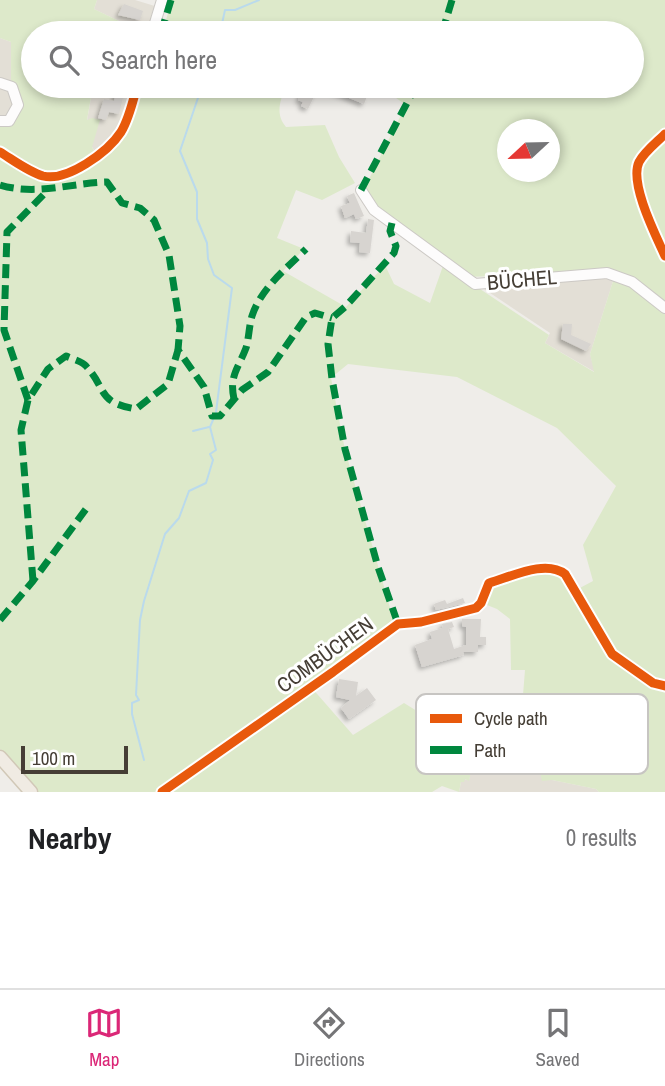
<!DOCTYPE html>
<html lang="en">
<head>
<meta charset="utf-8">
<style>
	:root { --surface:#fff; --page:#f6f6f6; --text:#202124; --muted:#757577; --line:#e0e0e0; --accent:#db2777 }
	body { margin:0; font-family:"Archivo Narrow",sans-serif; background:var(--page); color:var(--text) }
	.compass { position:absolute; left:497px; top:119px; width:63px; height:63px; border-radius:50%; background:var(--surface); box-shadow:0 4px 10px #0003; rotate:248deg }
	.scale { position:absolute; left:21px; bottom:18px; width:107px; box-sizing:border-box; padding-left:7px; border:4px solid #453e35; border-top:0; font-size:19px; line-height:24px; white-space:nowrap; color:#453e35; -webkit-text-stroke:5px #fff; paint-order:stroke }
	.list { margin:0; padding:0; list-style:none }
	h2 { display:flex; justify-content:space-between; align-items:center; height:91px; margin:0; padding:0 28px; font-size:30px }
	h2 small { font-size:23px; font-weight:400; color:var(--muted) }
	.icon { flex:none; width:38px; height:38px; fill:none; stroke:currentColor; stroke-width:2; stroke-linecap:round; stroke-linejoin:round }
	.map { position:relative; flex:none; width:665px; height:792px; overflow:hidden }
	.search { position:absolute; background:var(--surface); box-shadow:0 4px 10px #0003; left:21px; right:21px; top:21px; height:77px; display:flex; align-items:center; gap:18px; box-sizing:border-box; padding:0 24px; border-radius:38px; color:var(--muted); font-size:26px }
	.sheet { height:196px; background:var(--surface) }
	nav { display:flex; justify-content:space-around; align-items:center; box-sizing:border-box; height:98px; border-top:2px solid var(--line); background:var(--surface); font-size:19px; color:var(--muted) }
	nav a { display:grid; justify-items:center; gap:4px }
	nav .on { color:var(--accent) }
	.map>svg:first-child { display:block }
	.residential { fill:#e3dfd6 }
	.green { fill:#dde9ca; fill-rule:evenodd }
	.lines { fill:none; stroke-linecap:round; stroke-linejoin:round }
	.stream { stroke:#badaec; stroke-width:2 }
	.building { fill:#d7d4d0; filter:url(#shadow) }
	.minor-casing { stroke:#ccc9c5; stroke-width:12 }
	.major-casing { stroke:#d1c8b7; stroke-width:15 }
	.minor { stroke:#fdfcfc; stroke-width:10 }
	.major { stroke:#f0ebe3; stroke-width:12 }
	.quiet { stroke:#00873e; stroke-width:7; stroke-dasharray:14 7; stroke-linecap:butt }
	.cycleway-casing { stroke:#fff; stroke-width:13 }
	.cycleway { stroke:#e8590c; stroke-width:9 }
	.labels { text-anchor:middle; stroke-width:6; stroke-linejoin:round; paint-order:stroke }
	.street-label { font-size:21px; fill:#453e35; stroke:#fff }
	.key { fill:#fff; stroke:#c7c5c2; stroke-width:2 }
	.key-label { font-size:19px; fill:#453e35 }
</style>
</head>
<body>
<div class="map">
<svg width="665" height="792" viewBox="0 0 665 792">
	<defs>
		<filter id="shadow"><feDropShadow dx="-3" dy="3" stdDeviation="2" flood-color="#0004"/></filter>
	</defs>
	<rect width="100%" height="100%" fill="#efede9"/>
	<g class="residential">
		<path d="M97,0H135L158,7L149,33H144L94,9Z"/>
		<path d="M0,38L11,42L12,88L17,105L9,120L0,119Z"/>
		<path d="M93,86H135L121,131L97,155L92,147L87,121Z"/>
		<path d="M614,278L590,354L595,372L545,343L550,333L469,279Z"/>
		<path d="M496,750L529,752L537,758L541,775L552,780L596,789L599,792H459L461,782L464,779L469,780L473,763Z"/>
	</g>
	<g class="green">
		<path d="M0,0H97L94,9L144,33H33V86H93L87,120L92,118L100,120L92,147L98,158C128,144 134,114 143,86H286C280,101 275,114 286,127L325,125L339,157L355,183L322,200L296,190L277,238L304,249L283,271L346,307L385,265L394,284L430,303L444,263L465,279L549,335L545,343L594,372L590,354L614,278L629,284L665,314V685L612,652L576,590L593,581L583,545L616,486L557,428L457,377L348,364L331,378L345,450L395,625L157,792H37L0,749V122L19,105L11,86V42L0,38Z"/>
		<path d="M172,0H665V133L637,162L635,179L665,259V310L630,281L607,272L466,277L375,209L363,191L406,105L379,86H632V33H162ZM508,130H550V172H508Z"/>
		<path d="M665,136V251L639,183L640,163Z"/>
		<path d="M546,568L557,569L611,655L665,688V792H599L596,789L552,780L542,781L537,758L530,755L529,752L496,750L473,763L469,781L465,779L464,782H461L459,792L442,786L432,792H164L311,687L353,735L404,703L425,716H447L523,695L525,670H511L510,619L497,609L482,603L489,584Z"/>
	</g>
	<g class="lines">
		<g class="stream">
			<path d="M220,33L225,10H235L259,0"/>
			<path d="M202,86L180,151L197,192V219L207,243L208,259L214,275L232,288L216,412"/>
			<path d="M193,431L209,427"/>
			<path d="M144,760L132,714V703L139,700L136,695L140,620L144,601L165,534L179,518L189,491L206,483L213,460L210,454L216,450L210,427L213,420"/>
		</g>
	</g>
	<g class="building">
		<path d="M124,4L143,11L140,20L118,15Z"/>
		<path d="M305,86H319L308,109L301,106L303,102L298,100Z"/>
		<path d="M320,86H345L367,96L364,104Z"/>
		<path d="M116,91L124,93L119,114L109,112L106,120L98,118L104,99L114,101Z"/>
		<path d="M354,193L364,216L356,219L354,214L345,218L341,206L350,203L347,196Z"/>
		<path d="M368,219L374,220L370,253L359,252L360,243L350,242L351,231L366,233Z"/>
		<path d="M563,324H572L571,335L591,344L586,351L561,339Z"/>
		<path d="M463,598L465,603L436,610L434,604L445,600L447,604Z"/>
		<path d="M462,619H481L480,637H486V645H478V652H463L464,655L422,667L415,645L432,639L430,632L443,628L442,624L452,622L454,627L448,629L454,649L466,645V627L462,626Z"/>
		<path d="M339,679L358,682L356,696L367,688L376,700L349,719L341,708L350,700L336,697Z"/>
	</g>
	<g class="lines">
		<defs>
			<g id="minor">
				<path d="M152,33L162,0"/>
				<path d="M0,83L12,87L18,105L9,121H0"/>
				<path d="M665,134C657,142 644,152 639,162C629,183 656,236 665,256"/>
				<path d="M0,152C13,160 29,172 43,176C67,182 108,152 121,132C129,119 133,101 137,86"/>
				<path d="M361,190L374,210L475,284L607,273L632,282L665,308"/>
				<path d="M162,792L333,672L398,624L421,622L476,608L481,603L489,583C511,577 545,559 565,574L612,654L653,683L665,686"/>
			</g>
			<path id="major" d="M0,757L31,792"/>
		</defs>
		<use href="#minor" class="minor-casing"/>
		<use href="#major" class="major-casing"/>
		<use href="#minor" class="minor"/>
		<use href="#major" class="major"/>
		<g class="quiet">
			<path d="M161,33L171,0"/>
			<path d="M442,33L452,0"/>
			<path d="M0,185C37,196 70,183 107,182L122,203L140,208L154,220L169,255L180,326L178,350"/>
			<path d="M361,190L416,86"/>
			<path d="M392,223L390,231L396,246L394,253L345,307L332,318L328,344L332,379L345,449L378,567L398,624"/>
			<path d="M234,399C229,376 238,369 246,348C249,338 249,326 252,316C261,288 286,269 306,249"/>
			<path d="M28,400L4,330L7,232L48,190"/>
			<path d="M33,581L21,430L28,400L48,369L66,356C72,359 82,361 86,366C108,390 96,402 136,409L168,384L178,350L204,387L212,416H220L242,390L268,372L306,317L315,313L332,318"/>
			<path d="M0,620L33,581L86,509"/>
		</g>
		<defs>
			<g id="cycleway">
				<path d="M665,134C657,142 644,152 639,162C629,183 656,236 665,256"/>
				<path d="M0,152C13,160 29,172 43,176C67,182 108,152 121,132C129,119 133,101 137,86"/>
				<path d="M162,792L333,672L398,624L421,622L476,608L481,603L489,583C511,577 545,559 565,574L612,654L653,683L665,686"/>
			</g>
		</defs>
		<use href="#cycleway" class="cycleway-casing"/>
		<use href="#cycleway" class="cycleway"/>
	</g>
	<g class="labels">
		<g class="street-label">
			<text transform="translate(522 280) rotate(-5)" y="7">BÜCHEL</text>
			<text transform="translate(325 655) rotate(-36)" y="7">COMBÜCHEN</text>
		</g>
	</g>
	<rect x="416" y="694" width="232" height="80" rx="10" class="key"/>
	<rect x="430" y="714" width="32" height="9" fill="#e8590c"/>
	<rect x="430" y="746" width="32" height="8" fill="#00873e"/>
	<g class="key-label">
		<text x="474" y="725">Cycle path</text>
		<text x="474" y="757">Path</text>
	</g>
</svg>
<svg class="compass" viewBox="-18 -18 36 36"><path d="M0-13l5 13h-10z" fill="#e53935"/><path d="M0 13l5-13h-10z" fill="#757577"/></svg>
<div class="scale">100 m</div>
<div class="search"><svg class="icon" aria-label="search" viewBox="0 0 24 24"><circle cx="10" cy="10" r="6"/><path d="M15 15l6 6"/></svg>Search here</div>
</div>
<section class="sheet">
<h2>Nearby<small>0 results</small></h2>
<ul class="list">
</ul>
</section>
<nav>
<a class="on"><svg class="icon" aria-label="map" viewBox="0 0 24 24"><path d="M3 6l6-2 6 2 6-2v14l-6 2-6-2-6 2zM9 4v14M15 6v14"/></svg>Map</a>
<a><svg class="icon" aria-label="directions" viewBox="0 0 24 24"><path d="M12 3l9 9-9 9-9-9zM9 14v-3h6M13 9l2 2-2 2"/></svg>Directions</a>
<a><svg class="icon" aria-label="saved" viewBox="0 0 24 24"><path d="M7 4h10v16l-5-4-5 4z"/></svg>Saved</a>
</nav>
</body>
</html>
